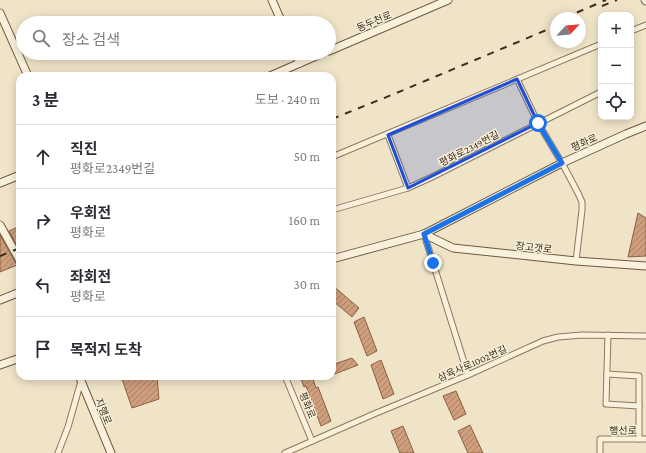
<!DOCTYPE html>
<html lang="ko">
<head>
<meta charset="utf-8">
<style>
	:root { --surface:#fff; --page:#f7f7f7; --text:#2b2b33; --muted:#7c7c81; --line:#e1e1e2 }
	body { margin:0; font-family:"Crimson Pro","Noto Sans KR",serif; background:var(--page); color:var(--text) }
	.controls { position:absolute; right:12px; top:12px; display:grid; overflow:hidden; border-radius:8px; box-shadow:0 2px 10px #0003 }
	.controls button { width:36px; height:36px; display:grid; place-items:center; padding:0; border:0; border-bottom:1px solid var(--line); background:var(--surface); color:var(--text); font:20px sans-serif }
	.compass { position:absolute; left:550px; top:12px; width:36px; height:36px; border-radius:50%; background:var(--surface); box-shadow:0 2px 10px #0003; rotate:64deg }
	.stop { position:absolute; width:12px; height:12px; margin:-9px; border:3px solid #1a73e8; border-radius:50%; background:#fff }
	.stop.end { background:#1a73e8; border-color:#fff; box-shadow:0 1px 4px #0008 }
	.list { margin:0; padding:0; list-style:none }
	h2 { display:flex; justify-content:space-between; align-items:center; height:52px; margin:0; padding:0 16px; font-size:17px }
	h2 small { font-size:13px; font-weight:400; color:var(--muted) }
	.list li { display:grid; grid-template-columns:26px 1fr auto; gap:12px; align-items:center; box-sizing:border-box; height:64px; padding:0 16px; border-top:1px solid var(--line) }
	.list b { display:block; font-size:15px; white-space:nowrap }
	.list p { margin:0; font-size:13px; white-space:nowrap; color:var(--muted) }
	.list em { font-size:13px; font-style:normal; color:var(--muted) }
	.icon { flex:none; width:22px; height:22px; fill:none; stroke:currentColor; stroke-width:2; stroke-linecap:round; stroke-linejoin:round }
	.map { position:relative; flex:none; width:646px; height:453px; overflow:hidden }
	.search { position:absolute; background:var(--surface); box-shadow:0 2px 10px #0003; left:16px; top:16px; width:320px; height:44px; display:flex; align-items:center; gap:10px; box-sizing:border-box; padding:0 14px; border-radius:22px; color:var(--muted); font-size:15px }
	.panel { position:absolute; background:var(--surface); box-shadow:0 2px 10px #0003; left:16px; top:72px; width:320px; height:308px; border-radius:12px }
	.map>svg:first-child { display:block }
	.building { fill:url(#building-hatch); stroke:#8d5f41 }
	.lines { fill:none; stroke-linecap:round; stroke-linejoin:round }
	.street-casing { stroke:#8d765c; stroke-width:7 }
	.secondary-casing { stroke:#6f573f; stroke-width:9 }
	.street { stroke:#faf1dc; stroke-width:5 }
	.secondary { stroke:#faf1dc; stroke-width:7 }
	.rail { stroke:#3d2e20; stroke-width:2; stroke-dasharray:7 7; stroke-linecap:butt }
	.route { stroke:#1a73e8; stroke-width:5 }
	.marked { fill:#1d4ed8; fill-opacity:0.2; stroke:#1d4ed8; stroke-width:3; stroke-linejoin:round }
	.labels { text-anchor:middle; stroke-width:3; stroke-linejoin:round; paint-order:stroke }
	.street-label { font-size:10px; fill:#3d2e20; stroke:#f7eed8 }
</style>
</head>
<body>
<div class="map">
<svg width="646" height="453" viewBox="0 0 646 453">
	<defs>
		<pattern id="building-hatch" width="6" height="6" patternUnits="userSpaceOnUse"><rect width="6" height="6" fill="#cf9f7d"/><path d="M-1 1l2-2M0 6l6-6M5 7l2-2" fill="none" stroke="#a98266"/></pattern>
	</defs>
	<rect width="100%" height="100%" fill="#f0e4c8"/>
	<g class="building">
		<path d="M638,213L646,218V256L628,257Z"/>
		<path d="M20,226V251L9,231Z"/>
		<path d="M0,235L17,265L0,272Z"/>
		<path d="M332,285L359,308L352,317L332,300Z"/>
		<path d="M364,317L377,351L367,356L354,322Z"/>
		<path d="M352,358L358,365L332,375V365Z"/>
		<path d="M381,360L394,394L383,399L371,365Z"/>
		<path d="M121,376H157L159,399L132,408Z"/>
		<path d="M300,376H312L316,388L318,387L331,421L321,426L306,386L304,387Z"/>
		<path d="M456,391L466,414L454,420L443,396Z"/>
		<path d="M470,425L483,453H468L458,431Z"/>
		<path d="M403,426L414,453H400L391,431Z"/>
	</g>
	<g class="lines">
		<defs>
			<g id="street">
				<path d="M631,31L646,25"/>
				<path d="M517,79L538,123L562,163L578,193L582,202V210L576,261"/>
				<path d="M388,135L408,188"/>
				<path d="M332,157L601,44"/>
				<path d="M332,210L408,188L432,177L601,92"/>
				<path d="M424,234L468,375"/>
				<path d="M608,335L606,404L639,406V439"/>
				<path d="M607,374L639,376V406"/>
				<path d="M285,376L312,441"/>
				<path d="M58,453L68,427L81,381"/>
				<path d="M285,453L374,414L468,375L543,341L558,337L582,335L646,336"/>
				<path d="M600,453V439H646"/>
			</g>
			<g id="secondary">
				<path d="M272,0L282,23"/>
				<path d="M645,0L646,1"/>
				<path d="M0,13L28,76"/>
				<path d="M329,51L448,0"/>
				<path d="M295,53L300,63"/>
				<path d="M270,76L323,53"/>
				<path d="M0,183L20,175"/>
				<path d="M0,225L20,261"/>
				<path d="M424,234L453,248L576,261L646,266"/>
				<path d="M332,259L424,234L562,163L626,134L646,126"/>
				<path d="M0,300L20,292"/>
				<path d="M0,365L20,358"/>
				<path d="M79,376L111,453"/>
			</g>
		</defs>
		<use href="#street" class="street-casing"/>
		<use href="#secondary" class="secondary-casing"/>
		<use href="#street" class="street"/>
		<use href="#secondary" class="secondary"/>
		<g class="rail">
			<path d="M602,6L617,0"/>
			<path d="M564,18L606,0"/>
			<path d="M332,119L394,94L556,26"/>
			<path d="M0,256L20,248"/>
		</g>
	</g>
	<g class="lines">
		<path class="route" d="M433,263L424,234L562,163L538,123"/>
	</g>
	<path class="marked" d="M517,79L538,123L408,188L388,135Z"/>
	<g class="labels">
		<g class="street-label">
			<text transform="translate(374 21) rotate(-23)" y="4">동두천로</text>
			<text transform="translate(584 142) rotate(-24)" y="4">평화로</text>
			<text transform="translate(469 148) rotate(-27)" y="4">평화로2349번길</text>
			<text transform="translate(534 247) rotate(6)" y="4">장고갯로</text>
			<text transform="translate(472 363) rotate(-24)" y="4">삼육사로1002번길</text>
			<text transform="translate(308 405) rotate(68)" y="4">평화로</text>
			<text transform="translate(104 411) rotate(68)" y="4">지행로</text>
			<text transform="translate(623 430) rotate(-1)" y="4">행선로</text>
		</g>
	</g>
</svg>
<div class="controls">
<button>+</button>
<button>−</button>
<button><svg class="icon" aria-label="locate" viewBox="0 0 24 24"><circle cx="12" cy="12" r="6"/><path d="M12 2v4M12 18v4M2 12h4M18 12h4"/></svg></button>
</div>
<svg class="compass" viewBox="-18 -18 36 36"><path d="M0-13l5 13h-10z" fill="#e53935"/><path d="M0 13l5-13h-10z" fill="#7c7c81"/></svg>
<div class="stop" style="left:538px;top:123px"></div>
<div class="stop end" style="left:433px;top:263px"></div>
<div class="search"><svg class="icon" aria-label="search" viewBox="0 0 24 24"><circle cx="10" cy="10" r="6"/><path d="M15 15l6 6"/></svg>장소 검색</div>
<section class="panel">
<h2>3 분<small>도보 · 240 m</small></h2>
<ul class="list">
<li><svg class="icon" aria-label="ahead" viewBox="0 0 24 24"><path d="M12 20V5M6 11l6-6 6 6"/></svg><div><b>직진</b><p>평화로2349번길</p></div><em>50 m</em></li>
<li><svg class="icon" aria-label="right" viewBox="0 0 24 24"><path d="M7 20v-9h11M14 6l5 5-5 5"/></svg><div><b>우회전</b><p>평화로</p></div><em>160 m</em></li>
<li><svg class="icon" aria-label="left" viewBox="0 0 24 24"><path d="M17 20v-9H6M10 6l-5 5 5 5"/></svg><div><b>좌회전</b><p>평화로</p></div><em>30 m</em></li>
<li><svg class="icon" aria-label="arrive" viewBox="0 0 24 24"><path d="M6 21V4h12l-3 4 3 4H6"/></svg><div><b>목적지 도착</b></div></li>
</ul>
</section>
</div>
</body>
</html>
